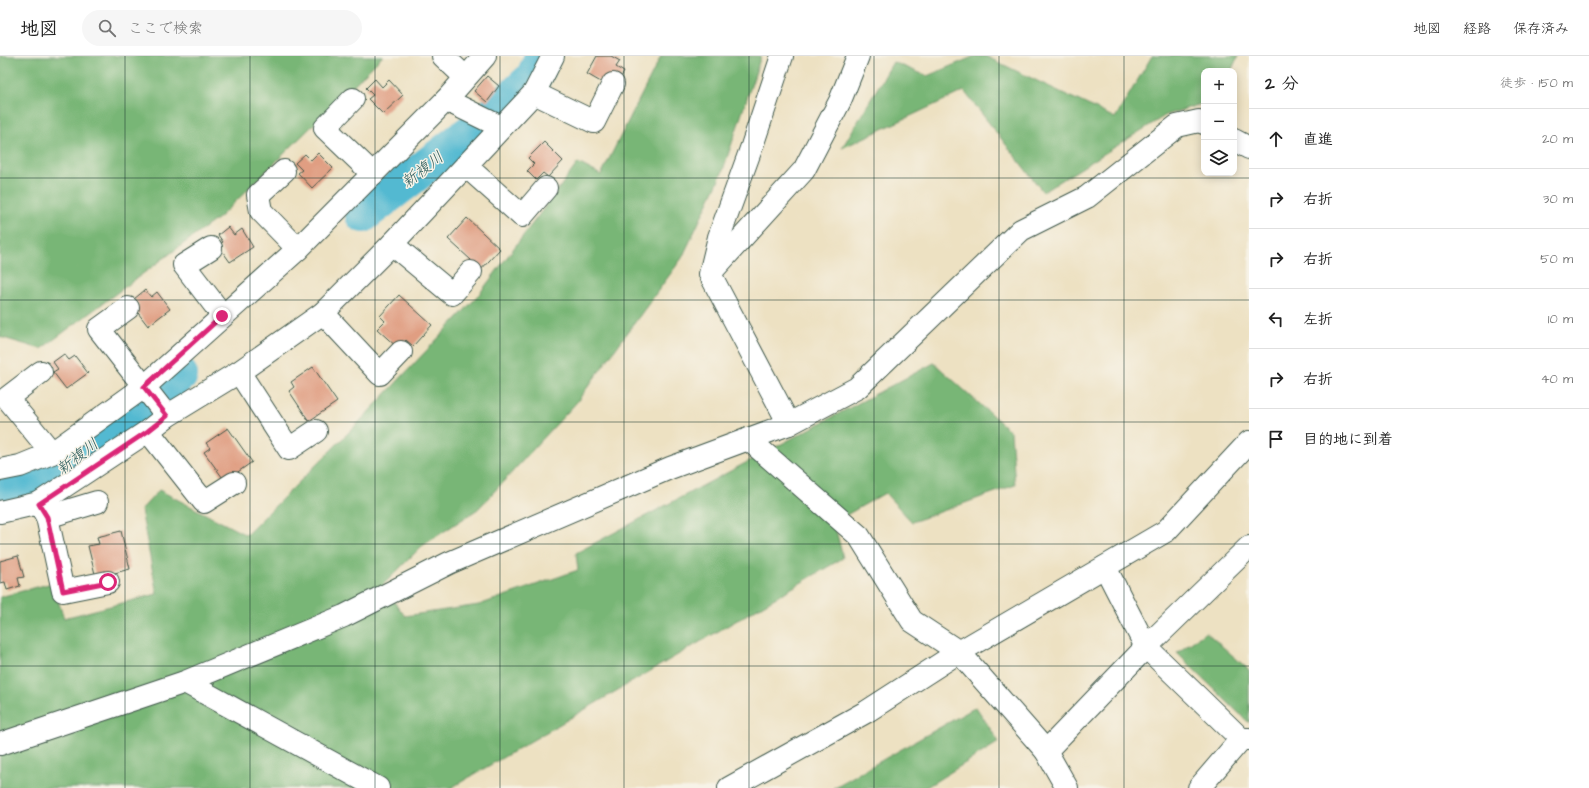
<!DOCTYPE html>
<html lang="ja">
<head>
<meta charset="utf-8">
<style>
	:root { --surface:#fff; --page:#f6f6f6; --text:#222; --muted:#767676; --line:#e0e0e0 }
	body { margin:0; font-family:"Architects Daughter","Klee One",sans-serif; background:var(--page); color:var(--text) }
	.controls { position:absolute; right:12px; top:12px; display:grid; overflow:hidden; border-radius:8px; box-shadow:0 2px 10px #0003 }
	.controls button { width:36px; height:36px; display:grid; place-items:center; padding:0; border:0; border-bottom:1px solid var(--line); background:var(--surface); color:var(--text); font:20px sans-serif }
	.stop { position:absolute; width:12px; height:12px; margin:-9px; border:3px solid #db2777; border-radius:50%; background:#fff }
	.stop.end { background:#db2777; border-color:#fff; box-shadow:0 1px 4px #0008 }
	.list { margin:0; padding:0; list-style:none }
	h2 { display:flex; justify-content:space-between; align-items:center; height:52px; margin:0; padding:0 16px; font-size:17px }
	h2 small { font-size:13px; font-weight:400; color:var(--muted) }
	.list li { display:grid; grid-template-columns:26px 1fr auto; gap:12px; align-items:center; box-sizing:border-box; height:60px; padding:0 16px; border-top:1px solid var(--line) }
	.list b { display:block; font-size:15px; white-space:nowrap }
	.list em { font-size:13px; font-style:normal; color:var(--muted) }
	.icon { flex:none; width:22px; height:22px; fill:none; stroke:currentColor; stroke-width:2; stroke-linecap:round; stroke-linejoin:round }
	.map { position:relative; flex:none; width:1249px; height:732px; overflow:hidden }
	header { display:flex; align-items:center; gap:24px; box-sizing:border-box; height:56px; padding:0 20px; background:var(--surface); border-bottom:1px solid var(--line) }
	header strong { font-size:19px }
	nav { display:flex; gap:22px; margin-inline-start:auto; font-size:14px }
	.search { width:280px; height:36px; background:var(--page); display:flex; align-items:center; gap:10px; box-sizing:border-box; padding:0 14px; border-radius:22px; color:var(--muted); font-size:15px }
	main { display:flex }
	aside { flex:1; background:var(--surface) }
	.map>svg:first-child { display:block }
	.forest { fill:#78b676; stroke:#4c7a55 }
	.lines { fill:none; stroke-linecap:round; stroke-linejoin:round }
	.river { stroke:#53b9d1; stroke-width:36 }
	.building { fill:#e09e82 }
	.minor-casing { stroke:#3e5649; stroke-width:24 }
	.minor { stroke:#fff; stroke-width:22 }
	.route { stroke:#db2777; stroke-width:5 }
	.grid { fill:none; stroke:#1f3d34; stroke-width:1; stroke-opacity:0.55 }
	.labels { text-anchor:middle; stroke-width:3; stroke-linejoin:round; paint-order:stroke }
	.water-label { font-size:16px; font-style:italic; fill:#2c5c5b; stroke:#f7f3e8 }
</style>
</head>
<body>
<header>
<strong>地図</strong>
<div class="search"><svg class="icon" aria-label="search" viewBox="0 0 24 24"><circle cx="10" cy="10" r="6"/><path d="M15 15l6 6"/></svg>ここで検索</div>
<nav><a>地図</a><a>経路</a><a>保存済み</a></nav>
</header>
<main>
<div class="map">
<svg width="1249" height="732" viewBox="0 0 1249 732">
	<rect width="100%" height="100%" fill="#f7f3e8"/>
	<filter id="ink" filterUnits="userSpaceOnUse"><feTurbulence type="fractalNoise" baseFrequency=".025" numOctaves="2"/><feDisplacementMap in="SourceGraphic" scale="8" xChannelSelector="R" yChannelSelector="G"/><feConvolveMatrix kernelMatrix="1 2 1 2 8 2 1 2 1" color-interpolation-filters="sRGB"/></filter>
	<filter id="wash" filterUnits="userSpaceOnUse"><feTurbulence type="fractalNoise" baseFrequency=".012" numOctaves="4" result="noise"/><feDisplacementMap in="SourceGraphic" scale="16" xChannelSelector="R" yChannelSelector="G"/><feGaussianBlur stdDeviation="0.9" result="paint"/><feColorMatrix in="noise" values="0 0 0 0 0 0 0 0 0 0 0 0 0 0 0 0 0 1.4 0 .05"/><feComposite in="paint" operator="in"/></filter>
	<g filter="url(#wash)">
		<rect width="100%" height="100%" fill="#ede1c2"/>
		<g class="forest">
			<path d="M0,0H383L221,160L41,293L0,281Z"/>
			<path d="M661,0H761L722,117L682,202L576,347L478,453L422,490L382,530L405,560L479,549L578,514L576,497L934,307L1011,376L1015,429L912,466L885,437L834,466L843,502L451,732H0V541L52,527L64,562L157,538L141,454L159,434L246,479L361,364L477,241L578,107L601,119Z"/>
			<path d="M975,0H985L1115,62L1152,0H1238L1231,15H1204V47L1166,59L1043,136L964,35L842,92L893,6L927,20Z"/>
			<path d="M1206,576L1249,614V667L1177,597Z"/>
			<path d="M976,651L999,686L925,732H833Z"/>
		</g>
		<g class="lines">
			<g class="river">
				<path d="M496,56L533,22L543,0"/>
				<path d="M363,159L481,68"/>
				<path d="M160,335L180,319"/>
				<path d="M0,437L40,428L146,346"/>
			</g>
		</g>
		<g id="blocks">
			<g class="building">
				<path d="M597,0H611L620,5L616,11L624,16L618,27L606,29L587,18Z"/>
				<path d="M487,20L499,30L487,46L474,35Z"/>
				<path d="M375,23L382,31L389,24L403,39L383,58L368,43L373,39L366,32Z"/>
				<path d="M544,86L563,105L548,121L543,117L536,124L527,115L534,108L528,102Z"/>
				<path d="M318,97L333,112L312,132L298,117L302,114L295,107L305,98L311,104Z"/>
				<path d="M467,162L500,193L478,217L467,208L471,204L448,183Z"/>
				<path d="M228,171L234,179L242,173L253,191L230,206L218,189L223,186L218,179Z"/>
				<path d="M145,234L151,241L157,236L170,253L148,270L135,253L139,249L134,243Z"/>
				<path d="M399,239L432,269L413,290L406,284L398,292L377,273L385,265L380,260Z"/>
				<path d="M64,298L69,304L75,300L88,317L66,333L53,316L58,313L53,306Z"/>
				<path d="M313,311L337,346L309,365L289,335L294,331L291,326Z"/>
				<path d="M228,372L252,406L225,425L204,396L210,392L206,387Z"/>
				<path d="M121,475L130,513L107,519L95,518L88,490L99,488L97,481Z"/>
				<path d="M18,500L24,521L18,522L20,530L7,534L5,526L0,527V505Z"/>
			</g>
		</g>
	</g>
	<g filter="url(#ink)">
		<use href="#blocks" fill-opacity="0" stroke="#3e5649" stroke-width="1"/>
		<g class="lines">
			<defs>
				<g id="minor">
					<path d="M443,0L465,21"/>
					<path d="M782,0L752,90L719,181L710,218L789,368"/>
					<path d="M534,37L594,66L613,28"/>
					<path d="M353,43L325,72L373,118"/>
					<path d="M446,44L501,71"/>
					<path d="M1234,84L1249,92"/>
					<path d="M466,110L522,160L546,132"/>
					<path d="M284,115L258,139L261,155L298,193"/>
					<path d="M392,188L452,238L471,216"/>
					<path d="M211,192L184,209L223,260"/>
					<path d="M712,215L804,114L840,45L858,0"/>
					<path d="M128,252L99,273L167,360"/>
					<path d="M323,257L380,318L401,296"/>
					<path d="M41,316L7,342L52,397"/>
					<path d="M239,316L289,393L316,375"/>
					<path d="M148,375L204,446L234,427"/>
					<path d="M748,383L859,480L912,565L959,596L1046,695L1067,732"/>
					<path d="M0,414L20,410L52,397L144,331L298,193L446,44L485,0"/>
					<path d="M39,447L47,461L63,535L108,526"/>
					<path d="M0,456L39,447L148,375L167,360L239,316L323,257L392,188L534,37L553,0"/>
					<path d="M47,461L97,446"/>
					<path d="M1105,511L1146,591L1241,683"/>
					<path d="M185,626L378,732"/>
					<path d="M0,688L185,626L344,560L449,507L670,412L789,368L857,332L1021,174L1087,141L1177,70L1199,65L1204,67"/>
					<path d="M1046,695L1146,591L1249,491"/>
					<path d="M729,732L866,656L959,596L1166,475L1249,386"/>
					<path d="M1199,732L1241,683H1249"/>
				</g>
			</defs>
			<use href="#minor" class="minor-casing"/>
			<use href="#minor" class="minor"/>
		</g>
	</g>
	<g class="lines" filter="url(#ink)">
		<path class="route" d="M108,526L63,535L47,461L39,448L148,375L167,360L144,331L222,260"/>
	</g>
	<path class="grid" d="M125,0V732M250,0V732M375,0V732M500,0V732M624,0V732M749,0V732M874,0V732M999,0V732M1124,0V732M0,122H1249M0,244H1249M0,366H1249M0,488H1249M0,610H1249"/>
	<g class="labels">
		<g class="water-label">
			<text transform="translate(422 113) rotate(-38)" y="6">新複川</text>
			<text transform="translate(77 400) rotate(-38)" y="6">新複川</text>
		</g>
	</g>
</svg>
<div class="controls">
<button>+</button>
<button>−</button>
<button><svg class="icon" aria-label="layers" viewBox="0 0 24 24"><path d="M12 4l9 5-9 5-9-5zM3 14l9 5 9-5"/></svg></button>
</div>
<div class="stop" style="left:108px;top:526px"></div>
<div class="stop end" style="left:222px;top:260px"></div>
</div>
<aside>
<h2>2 分<small>徒歩 · 150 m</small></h2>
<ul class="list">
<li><svg class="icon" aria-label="ahead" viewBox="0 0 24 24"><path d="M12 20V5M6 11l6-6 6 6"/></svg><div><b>直進</b></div><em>20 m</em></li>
<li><svg class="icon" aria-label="right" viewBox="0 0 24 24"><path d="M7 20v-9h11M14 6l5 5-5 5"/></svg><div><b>右折</b></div><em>30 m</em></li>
<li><svg class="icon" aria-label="right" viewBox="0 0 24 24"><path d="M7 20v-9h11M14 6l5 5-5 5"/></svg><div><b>右折</b></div><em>50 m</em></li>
<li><svg class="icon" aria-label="left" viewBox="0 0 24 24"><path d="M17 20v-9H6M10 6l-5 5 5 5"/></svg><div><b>左折</b></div><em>10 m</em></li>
<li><svg class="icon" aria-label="right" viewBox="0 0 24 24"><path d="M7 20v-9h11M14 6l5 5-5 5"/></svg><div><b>右折</b></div><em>40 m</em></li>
<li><svg class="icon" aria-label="arrive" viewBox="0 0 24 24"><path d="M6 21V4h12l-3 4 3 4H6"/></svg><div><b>目的地に到着</b></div></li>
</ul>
</aside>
</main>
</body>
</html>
